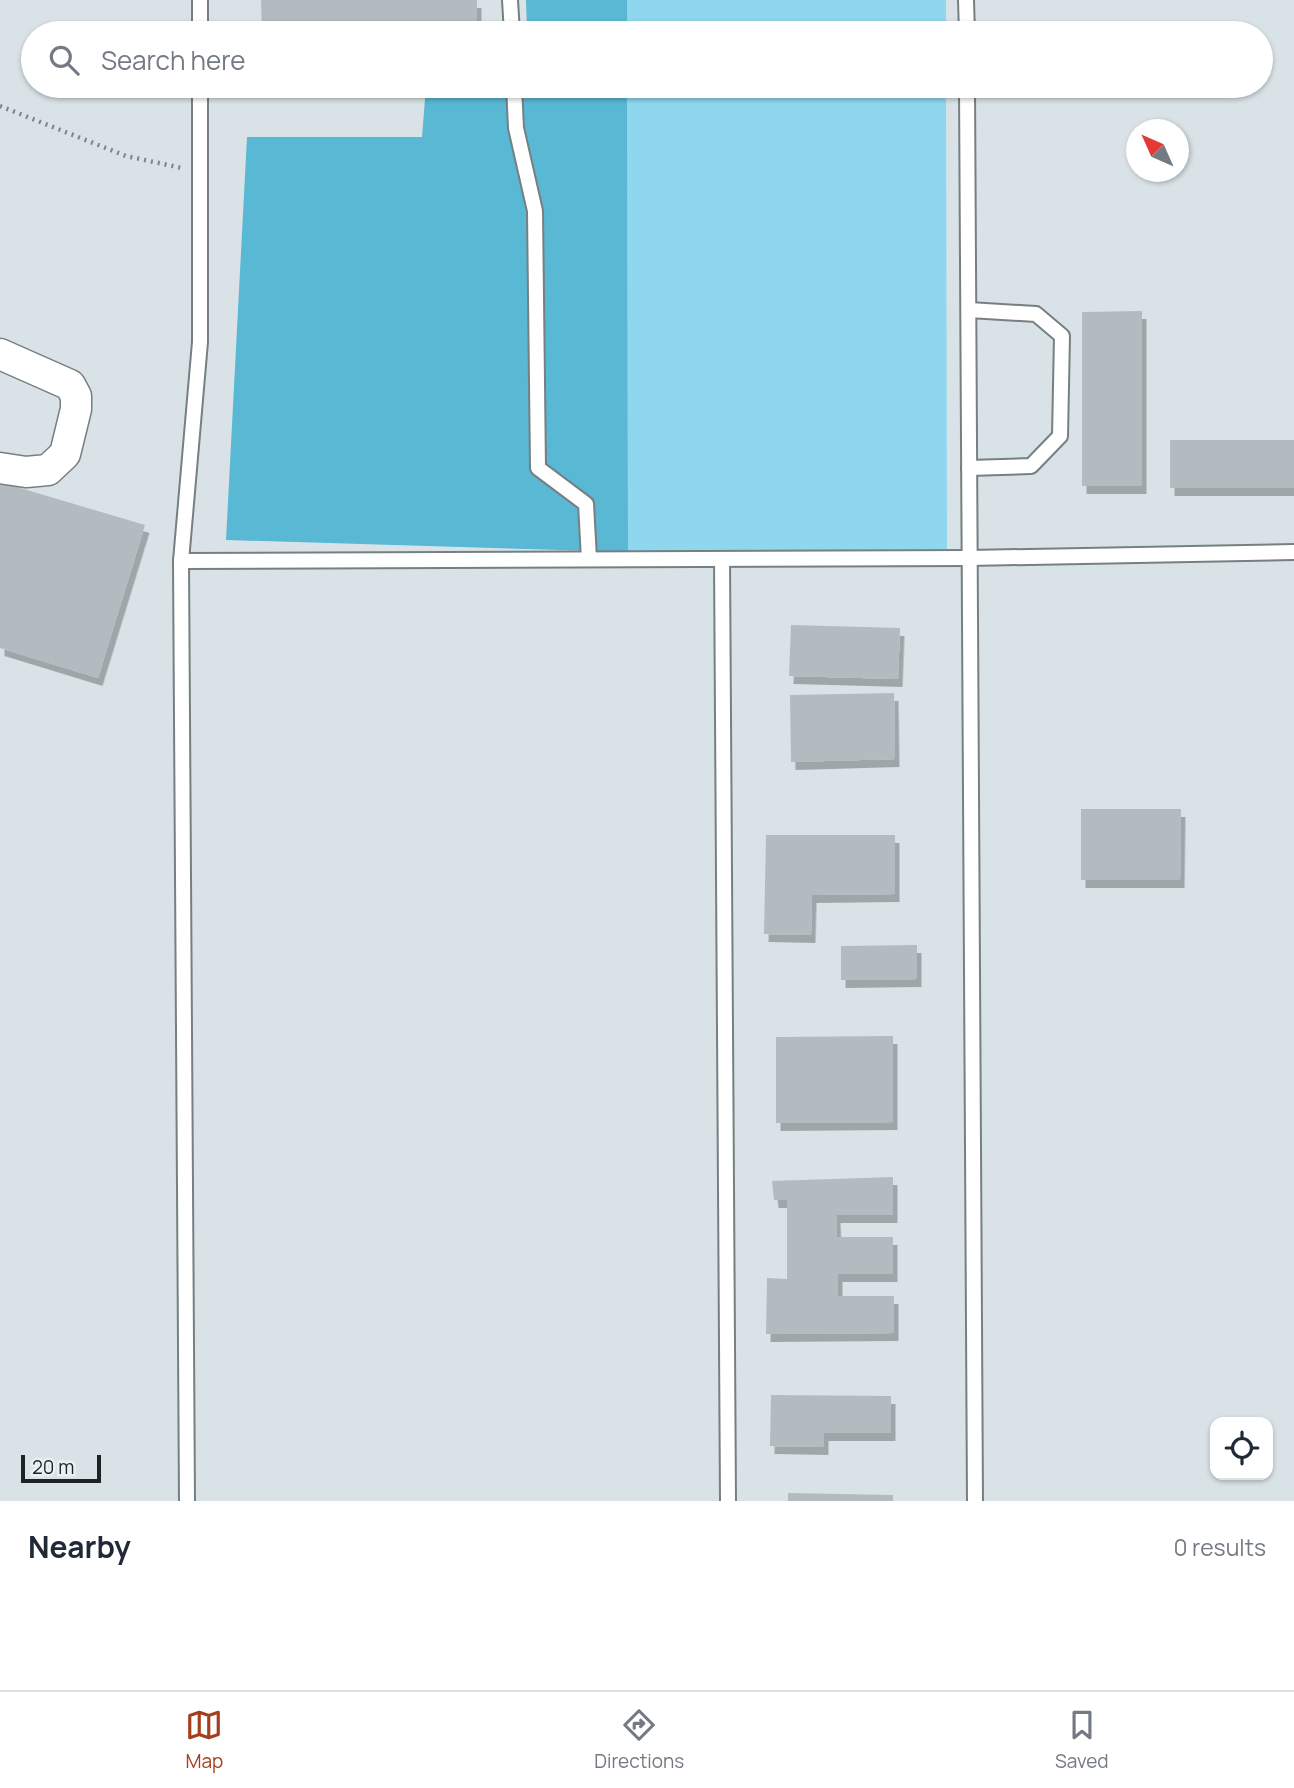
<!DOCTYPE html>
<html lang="en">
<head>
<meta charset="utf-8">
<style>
	:root { --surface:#fff; --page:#f6f6f7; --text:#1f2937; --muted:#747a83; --line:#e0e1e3; --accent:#a53e1c }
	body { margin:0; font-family:Manrope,sans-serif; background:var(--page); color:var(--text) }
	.controls { position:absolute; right:21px; bottom:21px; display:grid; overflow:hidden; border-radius:14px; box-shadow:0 2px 5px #0004 }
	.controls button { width:63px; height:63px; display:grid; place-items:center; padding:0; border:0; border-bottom:2px solid var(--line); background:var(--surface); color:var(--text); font:35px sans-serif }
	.compass { position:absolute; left:1126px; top:119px; width:63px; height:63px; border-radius:50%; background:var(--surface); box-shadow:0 2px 5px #0004; rotate:315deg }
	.scale { position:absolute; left:21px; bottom:18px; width:80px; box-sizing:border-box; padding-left:7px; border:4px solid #1e2223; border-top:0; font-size:19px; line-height:24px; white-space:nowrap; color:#1e2223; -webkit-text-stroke:5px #e6f1f4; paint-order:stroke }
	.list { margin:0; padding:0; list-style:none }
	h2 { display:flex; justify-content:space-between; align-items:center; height:91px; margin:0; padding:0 28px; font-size:30px }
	h2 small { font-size:23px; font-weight:400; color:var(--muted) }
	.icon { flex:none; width:38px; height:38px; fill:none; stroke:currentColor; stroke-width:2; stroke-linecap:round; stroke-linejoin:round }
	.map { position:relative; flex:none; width:1294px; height:1501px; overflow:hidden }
	.search { position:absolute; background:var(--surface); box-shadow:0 2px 5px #0004; left:21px; right:21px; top:21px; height:77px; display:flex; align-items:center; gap:18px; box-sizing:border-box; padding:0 24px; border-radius:38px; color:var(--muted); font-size:26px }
	.sheet { height:189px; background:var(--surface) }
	nav { display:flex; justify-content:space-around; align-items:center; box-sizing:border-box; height:98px; border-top:2px solid var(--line); background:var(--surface); font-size:19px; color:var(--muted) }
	nav a { display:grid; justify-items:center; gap:4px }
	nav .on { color:var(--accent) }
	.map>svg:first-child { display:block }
	.green { fill:#8fd7ef }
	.forest { fill:#59b8d4 }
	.building { fill:#b2bcc0; filter:url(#shadow) }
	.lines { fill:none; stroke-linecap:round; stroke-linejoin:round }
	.service-casing { stroke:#767f82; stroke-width:18 }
	.minor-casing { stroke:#767f82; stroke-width:33 }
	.path { stroke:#7d8486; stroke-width:4.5; stroke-dasharray:2 5; stroke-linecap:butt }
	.service { stroke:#fff; stroke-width:14 }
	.minor { stroke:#fff; stroke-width:30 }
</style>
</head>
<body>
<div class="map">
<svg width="1294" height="1501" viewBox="0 0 1294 1501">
	<defs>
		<filter id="shadow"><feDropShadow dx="4.5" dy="8" stdDeviation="0" flood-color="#0004"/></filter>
	</defs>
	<rect width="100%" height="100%" fill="#d9e3e7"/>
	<g class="green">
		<rect x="627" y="0" width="319" height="33"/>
		<path d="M627,86H946L947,549L628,552Z"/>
	</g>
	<g class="forest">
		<path d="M526,0H627V33H527Z"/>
		<path d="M426,86H627L628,552L226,540L247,137H422Z"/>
	</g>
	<g class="building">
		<path d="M261,0H477V26L262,33Z"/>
		<path d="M1142,311V486H1082V312Z"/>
		<rect x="1170" y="440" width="124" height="48"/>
		<path d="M0,482L145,525L98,678L0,648Z"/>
		<path d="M791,625L900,628L898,679L789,676Z"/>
		<path d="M894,693L895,759L791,762L790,695Z"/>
		<path d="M1081,809H1181L1180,880H1081Z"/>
		<path d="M766,835H895V894L812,895L811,935L764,934Z"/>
		<path d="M917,945V979L841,980V946Z"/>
		<path d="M893,1036V1122L776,1123V1037Z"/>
		<path d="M893,1177V1215H836L837,1237H893V1274H838V1296H894V1333L766,1334L767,1278L787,1279V1200H774L772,1181Z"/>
		<path d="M771,1395L891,1396V1433H824V1447L770,1446Z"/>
		<path d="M788,1493L893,1495V1501H788Z"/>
	</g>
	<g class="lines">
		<defs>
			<g id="service">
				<path d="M200,0V33"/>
				<path d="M510,0L512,33"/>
				<path d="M966,0L967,33"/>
				<path d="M514,86L516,128L535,211L538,468L586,504L589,559"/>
				<path d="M967,86L975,1501"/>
				<path d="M969,310L1036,314L1062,336L1060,436L1031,466L969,468"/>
				<path d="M722,559L728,1501"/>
				<path d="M181,561L969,558L1294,552"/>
				<path d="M187,1501L181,561L200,342V86"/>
			</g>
			<path id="minor" d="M0,354L70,385L76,396V409L65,454L48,470L26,472L0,468"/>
		</defs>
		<use href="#service" class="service-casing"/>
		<use href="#minor" class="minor-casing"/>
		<path class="path" d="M0,106L126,156L182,168"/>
		<use href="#service" class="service"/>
		<use href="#minor" class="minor"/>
	</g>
</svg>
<div class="controls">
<button><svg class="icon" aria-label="locate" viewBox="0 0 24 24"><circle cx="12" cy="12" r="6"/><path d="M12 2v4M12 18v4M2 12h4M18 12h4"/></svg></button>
</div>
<svg class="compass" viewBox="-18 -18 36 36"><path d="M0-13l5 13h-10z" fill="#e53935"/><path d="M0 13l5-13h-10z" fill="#747a83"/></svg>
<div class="scale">20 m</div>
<div class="search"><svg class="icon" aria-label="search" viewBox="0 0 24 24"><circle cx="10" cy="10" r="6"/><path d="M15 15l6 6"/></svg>Search here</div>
</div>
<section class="sheet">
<h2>Nearby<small>0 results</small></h2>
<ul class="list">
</ul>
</section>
<nav>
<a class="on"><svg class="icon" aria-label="map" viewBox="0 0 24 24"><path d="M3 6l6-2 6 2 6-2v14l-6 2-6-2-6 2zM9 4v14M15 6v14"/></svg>Map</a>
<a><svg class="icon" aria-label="directions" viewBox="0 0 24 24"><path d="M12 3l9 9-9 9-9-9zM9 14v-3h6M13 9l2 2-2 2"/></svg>Directions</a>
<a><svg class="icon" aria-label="saved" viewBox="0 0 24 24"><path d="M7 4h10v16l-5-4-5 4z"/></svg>Saved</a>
</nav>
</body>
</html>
